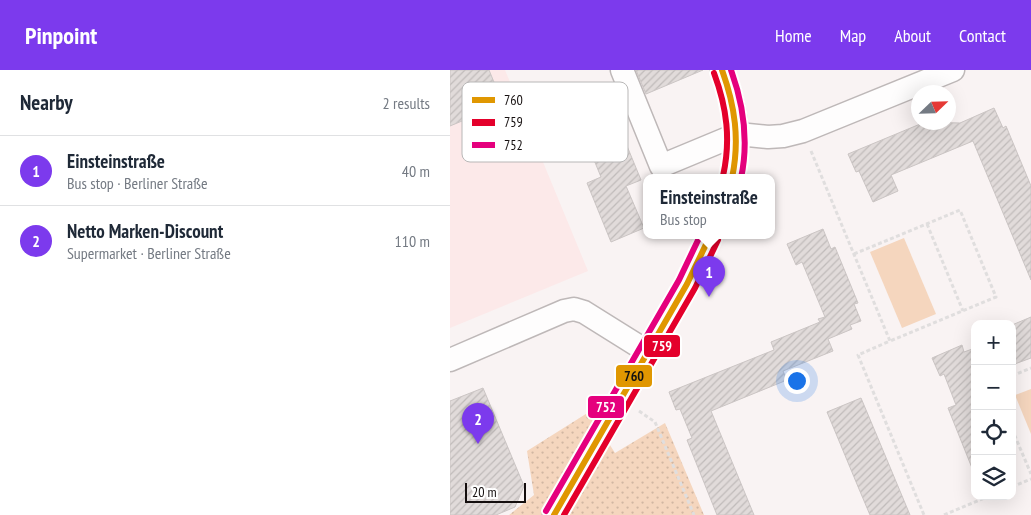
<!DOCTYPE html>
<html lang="en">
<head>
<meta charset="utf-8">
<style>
	:root { --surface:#fff; --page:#f2f2f3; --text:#1f2937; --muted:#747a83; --line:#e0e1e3; --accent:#7c3aed }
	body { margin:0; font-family:"PT Sans Narrow",sans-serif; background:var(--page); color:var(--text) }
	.controls { position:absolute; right:15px; bottom:15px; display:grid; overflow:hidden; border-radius:10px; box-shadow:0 5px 20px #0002 }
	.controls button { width:45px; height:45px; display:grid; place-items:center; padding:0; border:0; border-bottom:1px solid var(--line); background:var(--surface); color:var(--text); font:25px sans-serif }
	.compass { position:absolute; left:461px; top:15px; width:45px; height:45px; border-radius:50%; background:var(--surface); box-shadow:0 5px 20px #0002; rotate:67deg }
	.scale { position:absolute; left:15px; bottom:12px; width:61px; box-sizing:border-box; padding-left:5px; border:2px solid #140e0e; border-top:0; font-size:14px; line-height:18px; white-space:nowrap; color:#140e0e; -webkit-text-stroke:4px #fff; paint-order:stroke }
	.you { position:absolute; left:346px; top:310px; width:18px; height:18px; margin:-12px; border:4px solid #fff; border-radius:50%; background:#1a73e8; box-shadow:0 0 0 8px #1a73e833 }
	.badge { display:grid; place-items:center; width:32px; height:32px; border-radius:50%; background:var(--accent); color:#fff; font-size:16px; font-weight:700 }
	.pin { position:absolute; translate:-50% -41px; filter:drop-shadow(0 1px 2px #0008) }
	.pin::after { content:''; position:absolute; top:26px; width:18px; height:15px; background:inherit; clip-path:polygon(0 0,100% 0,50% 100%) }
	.popup { position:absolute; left:193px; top:104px; width:132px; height:65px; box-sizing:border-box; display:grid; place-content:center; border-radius:10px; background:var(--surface); filter:drop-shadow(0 1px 4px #0005); font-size:16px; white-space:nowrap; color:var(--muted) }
	.popup b { font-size:19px; color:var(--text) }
	.popup::after { content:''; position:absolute; left:50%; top:100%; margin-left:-10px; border:10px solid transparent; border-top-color:var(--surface) }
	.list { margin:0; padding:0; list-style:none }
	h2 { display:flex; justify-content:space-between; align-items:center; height:65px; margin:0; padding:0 20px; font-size:21px }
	h2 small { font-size:16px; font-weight:400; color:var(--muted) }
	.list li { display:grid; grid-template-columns:32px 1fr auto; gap:15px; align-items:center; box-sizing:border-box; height:70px; padding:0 20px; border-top:1px solid var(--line) }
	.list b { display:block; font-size:19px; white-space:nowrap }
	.list p { margin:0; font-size:16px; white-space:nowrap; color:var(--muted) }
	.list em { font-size:16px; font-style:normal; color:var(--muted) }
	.icon { flex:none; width:28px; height:28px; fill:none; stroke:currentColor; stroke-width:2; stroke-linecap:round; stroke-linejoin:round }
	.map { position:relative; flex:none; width:581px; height:445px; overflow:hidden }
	header { display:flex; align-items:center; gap:30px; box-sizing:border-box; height:70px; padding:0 25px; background:var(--accent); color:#fff }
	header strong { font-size:24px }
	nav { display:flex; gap:28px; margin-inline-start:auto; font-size:18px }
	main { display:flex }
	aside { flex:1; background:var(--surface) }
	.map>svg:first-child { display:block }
	.built { fill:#fce9e9 }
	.grass { fill:url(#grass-dots) }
	.park { fill:#f5d6be }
	.building { fill:url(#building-hatch); stroke:#cbc5c4 }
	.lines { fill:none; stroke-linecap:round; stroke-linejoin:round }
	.minor-casing { stroke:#beb8b8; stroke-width:25 }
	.path { stroke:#e0dede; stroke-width:3; stroke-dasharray:4 2.5; stroke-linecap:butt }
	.minor { stroke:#fefdfd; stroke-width:22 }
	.bus-1-casing { stroke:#fff; stroke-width:10 }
	.bus-2-casing { stroke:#fff; stroke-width:10 }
	.bus-3-casing { stroke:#fff; stroke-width:10 }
	.bus-1 { stroke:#e09701; stroke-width:6 }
	.bus-2 { stroke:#e4002b; stroke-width:6 }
	.bus-3 { stroke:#e5007d; stroke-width:6 }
	.key { fill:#fff; stroke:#b8b7b7; stroke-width:1 }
	.key-label { font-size:14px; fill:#140e0e }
	.line-badge { stroke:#fff; stroke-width:2 }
	.badge-label { font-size:14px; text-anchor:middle; font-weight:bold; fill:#fff }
	.pale-badge-label { font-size:14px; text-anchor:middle; font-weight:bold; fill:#111 }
</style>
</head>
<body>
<header>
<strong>Pinpoint</strong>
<nav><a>Home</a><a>Map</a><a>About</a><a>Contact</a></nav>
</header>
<main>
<aside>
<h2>Nearby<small>2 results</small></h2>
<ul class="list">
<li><span class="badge">1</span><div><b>Einsteinstraße</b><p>Bus stop · Berliner Straße</p></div><em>40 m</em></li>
<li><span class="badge">2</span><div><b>Netto Marken-Discount</b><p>Supermarket · Berliner Straße</p></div><em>110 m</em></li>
</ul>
</aside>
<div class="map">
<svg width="581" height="445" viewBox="0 0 581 445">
	<defs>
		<pattern id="grass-dots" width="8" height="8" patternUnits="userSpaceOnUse" patternTransform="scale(1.25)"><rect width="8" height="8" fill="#f5d6be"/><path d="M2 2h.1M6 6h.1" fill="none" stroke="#d1b6a2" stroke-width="1.8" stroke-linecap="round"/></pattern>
		<pattern id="building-hatch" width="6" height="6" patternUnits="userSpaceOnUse" patternTransform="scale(1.25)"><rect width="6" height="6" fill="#e1dbda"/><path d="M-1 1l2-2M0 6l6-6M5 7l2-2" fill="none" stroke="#c0bbba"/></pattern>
	</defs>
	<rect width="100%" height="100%" fill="#f9f3f3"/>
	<path class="built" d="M0,0H55L138,201L0,258Z"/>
	<path class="grass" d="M139,342L165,383L215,353L254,445H59L84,425L77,381Z"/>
	<g class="park">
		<path d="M454,168L486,244L452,258L420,182Z"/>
		<path d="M581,319V364L565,325Z"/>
	</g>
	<g class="building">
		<path d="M0,0H39L53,34L0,56Z"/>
		<path d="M186,0H253L196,24Z"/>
		<path d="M161,37L191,110L176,116L194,158L161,172L137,113L151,107L128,51Z"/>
		<path d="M544,38L553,58L556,56L581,116V210L523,71L441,105L448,121L423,132L409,101L406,102L398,84L475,52L510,53Z"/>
		<path d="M373,159L381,179L385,177L408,233L404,234L411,251L400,255L402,259L378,269L383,281L333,301L337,310L261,341L304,445H267L237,370L242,368L230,339L226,340L219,322L324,280L321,272L370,252L368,249L375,247L352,192L346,195L337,174Z"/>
		<path d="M581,247V288L562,295V255Z"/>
		<path d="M512,275L514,282L525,278L524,403L498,338L506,335L494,304L490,306L482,288Z"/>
		<path d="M33,318L74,416L65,437L46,445H0V331Z"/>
		<path d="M411,328L427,366L460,445H420L409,419L377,342Z"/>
	</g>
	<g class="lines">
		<defs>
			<g id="minor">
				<path d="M172,0L211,96L288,64L318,67L333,66L353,61L503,0"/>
				<path d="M272,0C286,35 292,71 282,108"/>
				<path d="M0,290L114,241L124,239L134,242L198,282"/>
				<path d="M104,445L237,214L260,166"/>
			</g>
		</defs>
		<use href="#minor" class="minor-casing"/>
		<g class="path">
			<path d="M361,81L440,271L408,285L474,445"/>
			<path d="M477,154L513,241"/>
			<path d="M404,184L510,140L546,227L440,271"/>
			<path d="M562,306L581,298"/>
			<path d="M189,341L205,352L244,445"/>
			<path d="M562,359L581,404"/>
			<path d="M562,417L581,409"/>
			<path d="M494,445L539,426"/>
		</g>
		<use href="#minor" class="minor"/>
		<defs>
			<g id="bus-1">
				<path d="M272,0C285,36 290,70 282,108"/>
				<path d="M104,445L237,214L260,166"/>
			</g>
			<g id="bus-2">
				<path d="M264,3C277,38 281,70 273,106"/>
				<path d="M114,445L245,218L268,170"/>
			</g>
			<g id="bus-3">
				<path d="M281,0C294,36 299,71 291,108"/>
				<path d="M96,441L229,210L250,166"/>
			</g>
		</defs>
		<use href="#bus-1" class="bus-1-casing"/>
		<use href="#bus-2" class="bus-2-casing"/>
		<use href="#bus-3" class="bus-3-casing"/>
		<use href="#bus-1" class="bus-1"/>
		<use href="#bus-2" class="bus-2"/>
		<use href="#bus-3" class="bus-3"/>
	</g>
	<rect x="12" y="12" width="166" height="80" rx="8" class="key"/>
	<rect x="22" y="27" width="23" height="6" fill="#e09701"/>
	<rect x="22" y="49" width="23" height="7" fill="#e4002b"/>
	<rect x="22" y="72" width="23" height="6" fill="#e5007d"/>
	<g class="key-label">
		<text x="54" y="35">760</text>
		<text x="54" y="57">759</text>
		<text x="54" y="80">752</text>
	</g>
	<g class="line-badge">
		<rect x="193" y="264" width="38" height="24" rx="5" fill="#e4002b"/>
		<rect x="165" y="294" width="38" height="24" rx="5" fill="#e09701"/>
		<rect x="137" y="325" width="38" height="24" rx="5" fill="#e5007d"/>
	</g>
	<g class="badge-label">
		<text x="212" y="281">759</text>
		<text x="156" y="342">752</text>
	</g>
	<g class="pale-badge-label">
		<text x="184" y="311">760</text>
	</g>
</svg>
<div class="controls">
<button>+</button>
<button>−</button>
<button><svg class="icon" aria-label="locate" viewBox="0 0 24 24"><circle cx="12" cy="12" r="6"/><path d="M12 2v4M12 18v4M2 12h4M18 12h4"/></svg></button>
<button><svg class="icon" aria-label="layers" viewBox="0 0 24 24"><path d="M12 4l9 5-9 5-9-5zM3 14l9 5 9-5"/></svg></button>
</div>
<svg class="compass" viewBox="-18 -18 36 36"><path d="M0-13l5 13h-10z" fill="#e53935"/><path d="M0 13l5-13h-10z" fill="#747a83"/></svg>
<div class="scale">20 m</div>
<div class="you"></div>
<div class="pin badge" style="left:259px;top:227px">1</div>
<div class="popup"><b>Einsteinstraße</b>Bus stop</div>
<div class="pin badge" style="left:28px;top:374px">2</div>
</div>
</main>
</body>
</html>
